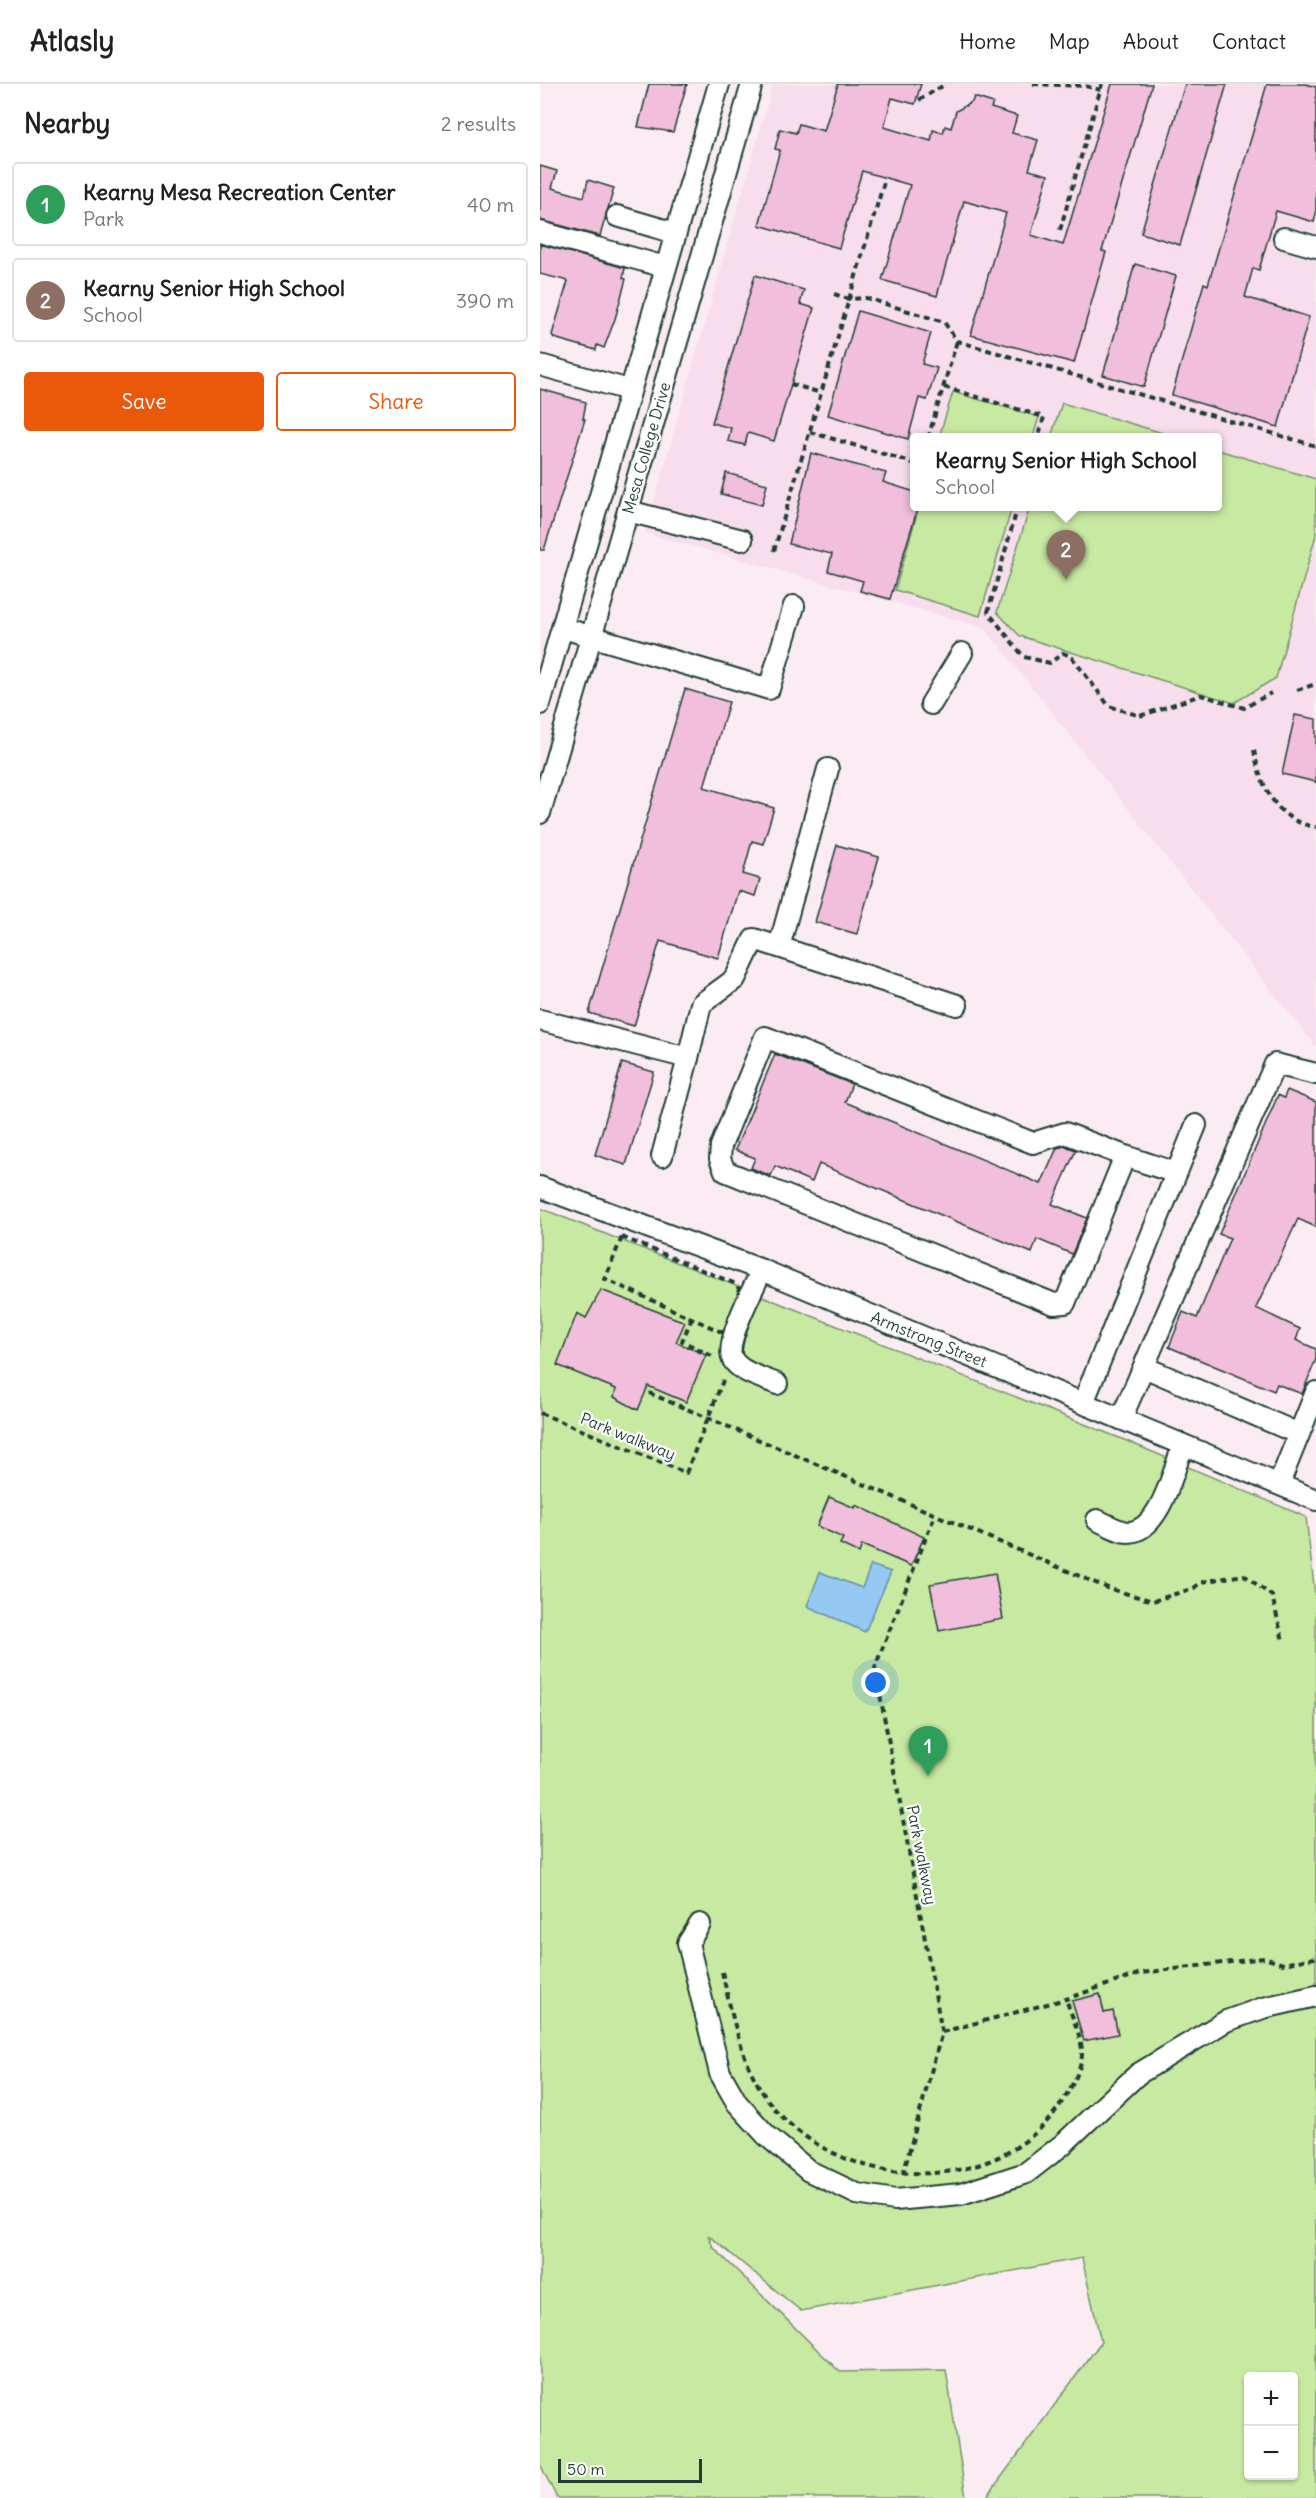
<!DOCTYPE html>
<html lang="en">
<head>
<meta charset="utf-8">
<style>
	:root { --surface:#fff; --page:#f6f6f6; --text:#202124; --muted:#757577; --line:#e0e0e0; --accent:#ea580c }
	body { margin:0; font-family:Delius,sans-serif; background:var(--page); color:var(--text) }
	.controls { position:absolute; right:18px; bottom:18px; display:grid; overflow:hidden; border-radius:6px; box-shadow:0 2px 4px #0004 }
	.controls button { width:54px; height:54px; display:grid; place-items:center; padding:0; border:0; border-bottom:2px solid var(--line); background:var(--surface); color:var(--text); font:30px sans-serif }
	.scale { position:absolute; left:18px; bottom:15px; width:144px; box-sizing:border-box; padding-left:6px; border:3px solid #1f3d34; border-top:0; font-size:16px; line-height:21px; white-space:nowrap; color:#1f3d34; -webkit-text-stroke:4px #fff; paint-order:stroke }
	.you { position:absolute; left:336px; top:1599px; width:21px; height:21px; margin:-15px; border:4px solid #fff; border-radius:50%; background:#1a73e8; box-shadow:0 0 0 9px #1a73e833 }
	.badge { display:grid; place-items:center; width:39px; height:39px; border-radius:50%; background:var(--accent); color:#fff; font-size:20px; font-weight:700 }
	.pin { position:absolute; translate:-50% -50px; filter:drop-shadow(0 2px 3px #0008) }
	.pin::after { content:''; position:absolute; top:32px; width:21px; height:18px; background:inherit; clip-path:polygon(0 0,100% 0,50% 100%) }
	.popup { position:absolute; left:370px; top:349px; width:312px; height:78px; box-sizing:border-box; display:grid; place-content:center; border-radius:6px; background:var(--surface); filter:drop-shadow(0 2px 4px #0005); font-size:20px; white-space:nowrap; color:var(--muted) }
	.popup b { font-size:22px; color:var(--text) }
	.popup::after { content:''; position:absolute; left:50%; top:100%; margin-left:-12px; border:12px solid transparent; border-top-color:var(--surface) }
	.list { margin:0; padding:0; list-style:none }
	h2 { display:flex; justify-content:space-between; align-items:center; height:78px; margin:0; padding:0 24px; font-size:26px }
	h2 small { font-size:20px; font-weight:400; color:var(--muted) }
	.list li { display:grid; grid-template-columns:39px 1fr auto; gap:18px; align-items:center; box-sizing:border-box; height:84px; margin:0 12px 12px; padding:0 12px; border:2px solid var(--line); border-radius:6px }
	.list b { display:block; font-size:22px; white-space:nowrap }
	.list p { margin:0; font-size:20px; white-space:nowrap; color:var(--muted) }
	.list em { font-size:20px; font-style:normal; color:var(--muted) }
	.actions { display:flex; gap:12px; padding:18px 24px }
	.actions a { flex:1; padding:14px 0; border:2px solid var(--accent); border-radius:6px; text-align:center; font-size:21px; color:var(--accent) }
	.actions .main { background:var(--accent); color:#fff }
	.map { position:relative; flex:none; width:776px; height:2414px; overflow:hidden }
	header { display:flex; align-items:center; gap:36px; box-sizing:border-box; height:84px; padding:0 30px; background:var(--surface); border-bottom:2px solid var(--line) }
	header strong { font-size:28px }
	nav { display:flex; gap:33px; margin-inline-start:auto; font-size:21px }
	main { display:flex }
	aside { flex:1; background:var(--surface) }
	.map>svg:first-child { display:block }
	.built { fill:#f8deec; fill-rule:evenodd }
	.green { fill:#c8e9a2; stroke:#74936b; stroke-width:1.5; fill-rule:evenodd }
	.water { fill:#95c8f2; stroke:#6690a6; stroke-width:1.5 }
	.building { fill:#f1bedb; stroke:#1f3d34; stroke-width:1.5 }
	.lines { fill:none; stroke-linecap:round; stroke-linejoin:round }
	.minor-casing { stroke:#1f3d34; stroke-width:24 }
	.path { stroke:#1f3d34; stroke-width:4; stroke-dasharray:6 4.5; stroke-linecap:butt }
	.minor { stroke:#fff; stroke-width:20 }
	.labels { text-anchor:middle; stroke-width:4.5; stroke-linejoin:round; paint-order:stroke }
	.street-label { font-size:16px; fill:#1f3d34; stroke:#fff }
</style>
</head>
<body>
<header>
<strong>Atlasly</strong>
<nav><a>Home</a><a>Map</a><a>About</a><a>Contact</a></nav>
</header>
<main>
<aside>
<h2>Nearby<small>2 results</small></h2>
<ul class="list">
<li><span class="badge" style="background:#2e9e5b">1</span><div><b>Kearny Mesa Recreation Center</b><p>Park</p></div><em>40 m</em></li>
<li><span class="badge" style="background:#8d6e63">2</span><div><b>Kearny Senior High School</b><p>School</p></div><em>390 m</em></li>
</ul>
<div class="actions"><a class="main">Save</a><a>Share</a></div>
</aside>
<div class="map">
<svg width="776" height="2414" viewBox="0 0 776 2414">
	<rect width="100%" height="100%" fill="#fbecf4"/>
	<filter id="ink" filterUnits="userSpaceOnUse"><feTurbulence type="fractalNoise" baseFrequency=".0167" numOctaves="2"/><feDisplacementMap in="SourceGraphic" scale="12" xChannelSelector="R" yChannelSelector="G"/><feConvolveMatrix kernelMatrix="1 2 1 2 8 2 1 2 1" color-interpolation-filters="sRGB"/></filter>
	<g filter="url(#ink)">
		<path class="built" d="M233,0H776V963L445,544L105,449ZM374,354H678V422H374Z"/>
		<g class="green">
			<path d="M413,308L499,333L493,353H399Z"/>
			<path d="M522,319L636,353H511Z"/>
			<path d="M678,366L776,395V451L736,594L694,619L480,552L457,528L490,423L678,422Z"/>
			<path d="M379,423H472L440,532L355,506Z"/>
			<path d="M0,1124L582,1355L766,1433L776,1519V2414H446L561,2258L542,2174L261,2227L168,2151L173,2163L300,2288L406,2286L426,2414H17L0,2380ZM708,2292H754V2392H708Z"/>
		</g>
		<path class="water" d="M331,1481L351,1488L325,1548L267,1522L280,1488L322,1504Z"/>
		<g class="building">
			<path d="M109,0H147L133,48L98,43Z"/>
			<path d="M298,0H381L375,20L352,14L344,43L391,57L393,46L403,49L405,42L411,44L416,27L432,18L434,13L453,19L451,24L477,32L472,49L498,56L489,86L508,91L491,151L523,161L572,0H612L562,167L566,168L534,279L431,251L466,129L424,117L397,212L342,196L370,101L322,87L299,164L219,141L240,66L235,65L240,45L256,49L259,40L284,47Z"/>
			<path d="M645,0H687L640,161L601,149Z"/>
			<path d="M727,0H766L776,3V130L774,138L736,127L719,186L713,184L705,213L769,233L738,343L632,311L664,199L668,201Z"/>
			<path d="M0,82L17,87L12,104L44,113L48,96L74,104L60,152L0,136Z"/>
			<path d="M0,160L85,184L83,194L86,195L75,235L64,264L57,261L56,266L14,254L12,251L28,197L0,190Z"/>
			<path d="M595,180L636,192L604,303L563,291Z"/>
			<path d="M215,191L264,206L260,220L274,224L234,357L208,349L205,361L188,357L191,344L172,339Z"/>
			<path d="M318,227L391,249L382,280L397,284L387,316L379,314L368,355L288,331Z"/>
			<path d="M0,305L46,318L43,335H45L4,466H0Z"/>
			<path d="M271,369L346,389L343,398L375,408V423H378L350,515L320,507L323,497L288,487L292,470L249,460Z"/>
			<path d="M186,389L227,400L222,421L181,410Z"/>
			<path d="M145,605L189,618L164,703L234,724L223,760L212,757L203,790L220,795L215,812L198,807L178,874L120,857L94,942L49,929Z"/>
			<path d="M755,631L776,635V698L742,690Z"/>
			<path d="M297,761L339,773L317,850L275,838Z"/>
			<path d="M235,970L312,1000L305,1018L501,1100L517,1064L525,1062L536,1066L512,1120L547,1134L532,1170L497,1155L492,1169L279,1080L272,1098L235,1082L231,1092L211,1084L215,1074L195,1066Z"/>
			<path d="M82,979L114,988L86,1081L55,1071Z"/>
			<path d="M747,1006L776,1018V1143L758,1135L716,1224L760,1245L756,1256L776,1265V1275L762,1310L737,1300L734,1307L629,1263L643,1228L657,1234L690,1154L679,1150L738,1011L744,1014Z"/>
			<path d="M61,1206L145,1238L136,1258L166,1271L146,1318L108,1302L98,1326L74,1313L76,1305L17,1281L37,1229L46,1234Z"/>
			<path d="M289,1413L315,1424L316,1421L384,1453L371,1482L322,1461L319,1469L300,1460L303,1454L277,1442Z"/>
			<path d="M455,1489L463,1535L399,1547L390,1500Z"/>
			<path d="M560,1910L564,1929L573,1927L578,1950L544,1957L532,1917Z"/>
		</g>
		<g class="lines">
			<defs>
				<g id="minor">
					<path d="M77,132L135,149"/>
					<path d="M0,148L125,183"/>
					<path d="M744,154L776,163"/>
					<path d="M0,281L89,306"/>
					<path d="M88,427L202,456"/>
					<path d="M23,544L229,605L254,522"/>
					<path d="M0,620L179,0"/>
					<path d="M391,620L422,569"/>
					<path d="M0,729L212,0"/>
					<path d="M239,863L288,685"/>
					<path d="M0,936L148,974L122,1072"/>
					<path d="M148,974L161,920L195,895L214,855L417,921"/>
					<path d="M585,1072L525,1049L493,1059L225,953L181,1062L180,1075L185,1087L514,1220L525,1219L585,1072L636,1089"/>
					<path d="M0,1103L222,1186L776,1416"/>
					<path d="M222,1186C214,1203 183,1261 193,1276C201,1289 224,1294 237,1300"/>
					<path d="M604,1283L759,1350"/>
					<path d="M543,1319L656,1041"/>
					<path d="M581,1335L735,980L776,990"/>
					<path d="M739,1400L776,1308"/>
					<path d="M557,1436C566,1440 579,1448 588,1448C620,1448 634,1385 643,1361"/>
					<path d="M160,1840L148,1859L180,1989L197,2019L226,2051L269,2087L317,2110L355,2116L421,2110L486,2089L522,2061L598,1990L686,1937L723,1924L776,1912"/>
				</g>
			</defs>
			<use href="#minor" class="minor-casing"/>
			<g class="path">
				<path d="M493,0L545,2L561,6"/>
				<path d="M379,16L406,0"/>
				<path d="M520,146L562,0"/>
				<path d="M294,210L309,215L326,214L404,238L417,257L776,362"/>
				<path d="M251,300L281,309"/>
				<path d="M404,303L504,333L498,354"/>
				<path d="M270,348L374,379"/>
				<path d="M388,354L417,257"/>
				<path d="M478,422L448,528L484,573L510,579L523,569L531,572L569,622L600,632L661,611L704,624L731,609"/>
				<path d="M234,467L344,98"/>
				<path d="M757,606L776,600"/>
				<path d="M714,666C720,700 736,738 776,743"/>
				<path d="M82,1153L196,1200L201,1208L184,1249L65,1195Z"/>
				<path d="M152,1234L142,1257L172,1272"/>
				<path d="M109,1309L570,1505L613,1517L654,1504L661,1498L704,1491L732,1512L743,1557"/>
				<path d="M0,1329L146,1389L184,1294"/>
				<path d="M182,1888C193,1934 202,1986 234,2024C304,2106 454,2117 520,2021C529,2007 543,1985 542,1967C541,1951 531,1931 526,1915"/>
				<path d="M402,1948L526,1915L601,1889L724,1874L743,1880L774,1874L776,1870"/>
				<path d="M363,2090L402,1948L335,1583L395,1431"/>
			</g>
			<use href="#minor" class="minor"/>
		</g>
	</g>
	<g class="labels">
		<g class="street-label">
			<text transform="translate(106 364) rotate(-74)" y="6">Mesa College Drive</text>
			<text transform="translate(389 1255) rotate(22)" y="6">Armstrong Street</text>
			<text transform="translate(88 1352) rotate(22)" y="6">Park walkway</text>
			<text transform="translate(382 1771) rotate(79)" y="6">Park walkway</text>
		</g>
	</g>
</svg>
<div class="controls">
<button>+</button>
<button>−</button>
</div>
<div class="scale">50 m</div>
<div class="you"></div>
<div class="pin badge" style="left:388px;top:1692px;background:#2e9e5b">1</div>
<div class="pin badge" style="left:526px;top:496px;background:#8d6e63">2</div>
<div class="popup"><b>Kearny Senior High School</b>School</div>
</div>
</main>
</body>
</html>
